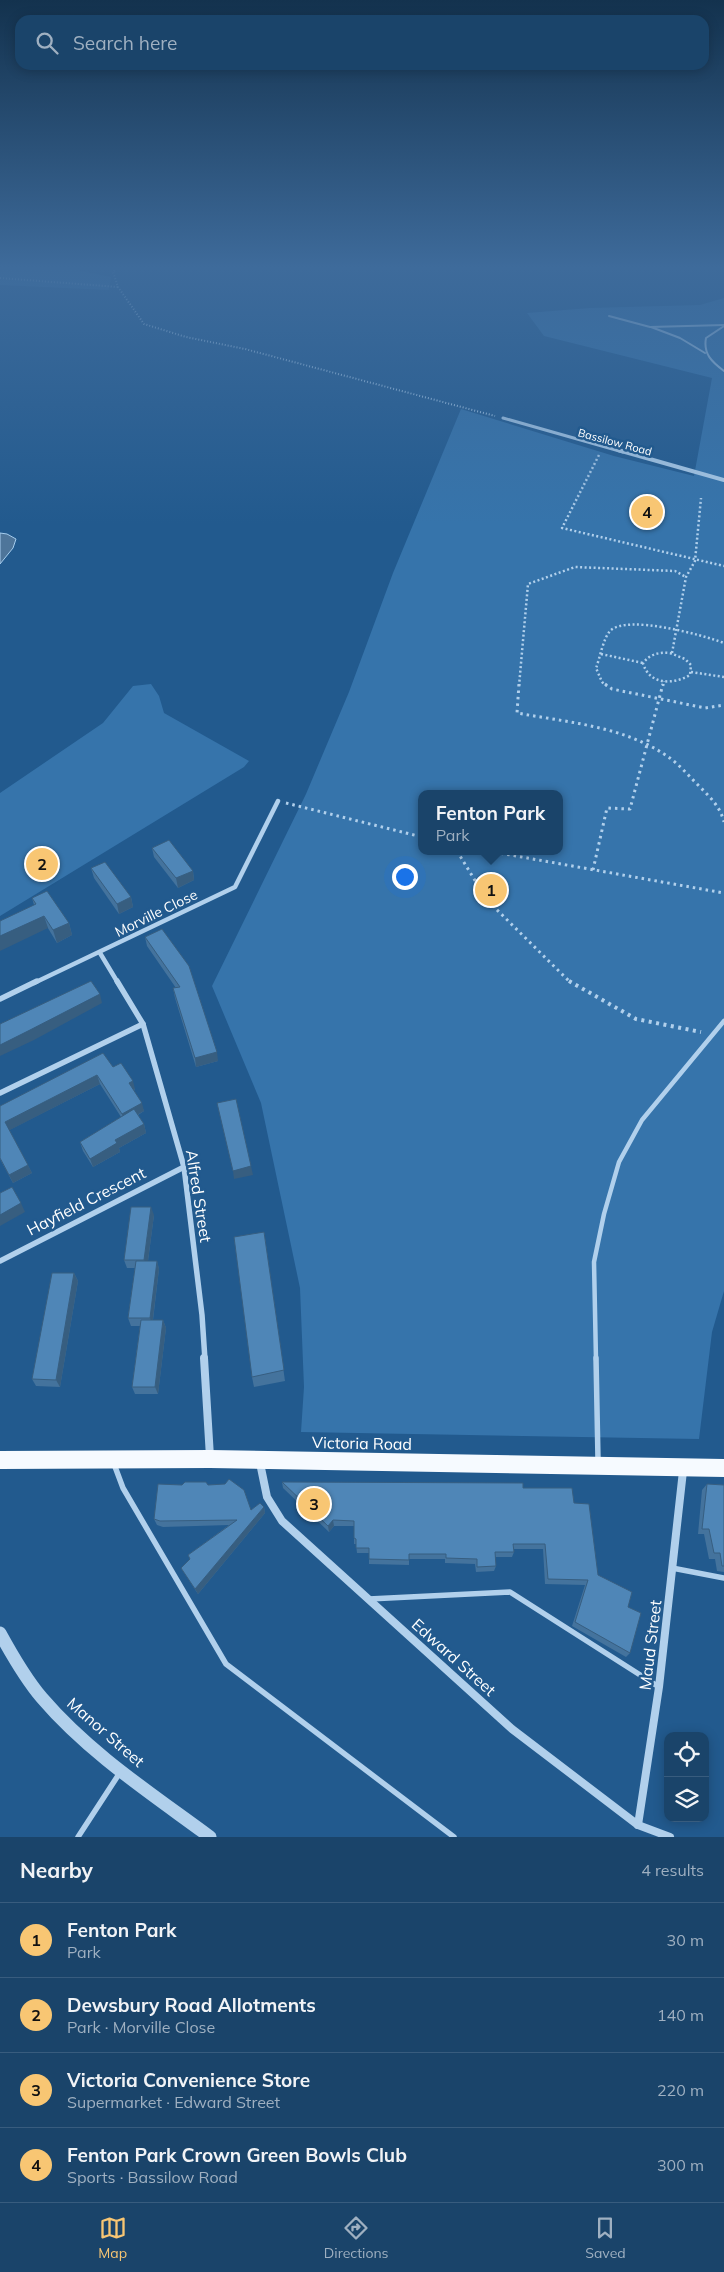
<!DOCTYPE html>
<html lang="en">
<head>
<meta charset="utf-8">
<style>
	:root { --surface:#1a446a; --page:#274e72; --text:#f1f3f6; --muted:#9fb0c1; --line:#385c7e; --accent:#f8c673 }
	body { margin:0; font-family:Mulish,sans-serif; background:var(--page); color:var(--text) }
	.controls { position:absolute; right:15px; bottom:15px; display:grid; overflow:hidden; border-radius:10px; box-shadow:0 2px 12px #0003 }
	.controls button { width:45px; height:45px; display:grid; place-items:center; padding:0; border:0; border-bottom:1px solid var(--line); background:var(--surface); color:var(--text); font:25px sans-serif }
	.you { position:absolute; left:404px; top:876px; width:18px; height:18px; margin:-12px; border:4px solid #fff; border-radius:50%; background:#1a73e8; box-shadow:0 0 0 8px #1a73e833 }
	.badge { display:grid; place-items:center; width:32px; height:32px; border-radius:50%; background:var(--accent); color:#111; font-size:16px; font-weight:700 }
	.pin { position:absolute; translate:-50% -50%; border:2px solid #fff; box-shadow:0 1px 5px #0006 }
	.popup { position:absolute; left:418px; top:790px; width:145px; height:65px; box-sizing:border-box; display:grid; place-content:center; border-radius:10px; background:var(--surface); filter:drop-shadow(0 1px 4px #0005); font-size:16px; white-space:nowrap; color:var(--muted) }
	.popup b { font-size:19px; color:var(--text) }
	.popup::after { content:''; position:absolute; left:50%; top:100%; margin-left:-10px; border:10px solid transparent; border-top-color:var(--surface) }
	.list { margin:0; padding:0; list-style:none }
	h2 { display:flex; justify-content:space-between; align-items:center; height:65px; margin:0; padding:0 20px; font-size:21px }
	h2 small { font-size:16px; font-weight:400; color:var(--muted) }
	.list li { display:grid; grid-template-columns:32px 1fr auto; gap:15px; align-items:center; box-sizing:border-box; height:75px; padding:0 20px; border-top:1px solid var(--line) }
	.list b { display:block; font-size:19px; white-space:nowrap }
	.list p { margin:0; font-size:16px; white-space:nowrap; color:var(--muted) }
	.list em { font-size:16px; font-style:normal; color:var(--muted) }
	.icon { flex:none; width:28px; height:28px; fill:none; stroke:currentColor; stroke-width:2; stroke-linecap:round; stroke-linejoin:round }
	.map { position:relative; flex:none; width:724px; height:1837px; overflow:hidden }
	.search { position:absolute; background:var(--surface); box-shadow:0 2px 12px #0003; left:15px; right:15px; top:15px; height:55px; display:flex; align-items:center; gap:12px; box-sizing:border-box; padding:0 18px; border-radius:15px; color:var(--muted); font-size:19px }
	.sheet { height:365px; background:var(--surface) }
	nav { display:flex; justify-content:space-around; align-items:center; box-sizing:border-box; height:70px; border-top:1px solid var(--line); background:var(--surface); font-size:14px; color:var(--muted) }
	nav a { display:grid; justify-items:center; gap:2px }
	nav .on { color:var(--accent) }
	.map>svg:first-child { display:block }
	.green { fill:#3674ab; fill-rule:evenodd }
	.water { fill:#4e759a; stroke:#a5cced }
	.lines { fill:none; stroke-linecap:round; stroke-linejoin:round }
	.path-far3 { stroke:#b1d0ec; stroke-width:2; stroke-dasharray:1 2; stroke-linecap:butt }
	.path-far2 { stroke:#b1d0ec; stroke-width:2.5; stroke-dasharray:2 2.5; stroke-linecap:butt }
	.path-far1 { stroke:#b1d0ec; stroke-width:3; stroke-dasharray:2.5 4; stroke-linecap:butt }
	.path { stroke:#b1d0ec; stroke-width:4; stroke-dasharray:3 4.5; stroke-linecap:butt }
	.service-far2 { stroke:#b1d0ec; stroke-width:2 }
	.service-far1 { stroke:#b1d0ec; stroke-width:4.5 }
	.service { stroke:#b1d0ec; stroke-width:5.5 }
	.minor-far4 { stroke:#b1d0ec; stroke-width:3 }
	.minor-far3 { stroke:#b1d0ec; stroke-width:4 }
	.minor-far2 { stroke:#b1d0ec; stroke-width:4.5 }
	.minor-far1 { stroke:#b1d0ec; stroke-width:5.5 }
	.minor { stroke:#b1d0ec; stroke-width:8 }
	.tertiary { stroke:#b1d0ec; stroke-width:13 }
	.primary { fill:#f6faff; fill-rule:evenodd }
	.wall { fill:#44739d }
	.shaded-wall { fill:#375e80 }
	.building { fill:#4f86b7; stroke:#375e80 }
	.labels { text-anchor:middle; stroke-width:5; stroke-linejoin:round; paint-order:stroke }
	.far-street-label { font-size:11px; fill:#fff; stroke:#225a8e }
	.street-label { font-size:14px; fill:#fff; stroke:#225a8e }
	.near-street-label { font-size:16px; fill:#fff; stroke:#225a8e }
</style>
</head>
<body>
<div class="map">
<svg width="724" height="1837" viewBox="0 0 724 1837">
	<rect width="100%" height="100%" fill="#225a8e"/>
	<g class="green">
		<path d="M0,266H58L111,277L109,290L0,285Z"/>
		<path d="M724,298V1291L712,1332L699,1439L301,1432L304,1387L300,1288L261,1103L212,986L306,794L349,692L393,573L461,409L614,456L694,476L712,378L544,336L527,313L590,308L700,305ZM422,794H560V851H422Z"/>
		<path d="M151,684L159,696L164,713L249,761L244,767L0,916V793L103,723L133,686Z"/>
	</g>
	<path class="water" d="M0,533L7,534L16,539L13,548L0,564Z"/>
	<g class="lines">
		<g class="path-far3">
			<path d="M119,266L113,272L118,287L144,324L186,337L245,349L495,416"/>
			<path d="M0,278L118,287"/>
		</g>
		<g class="path-far2">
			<path d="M599,455L562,528L724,566"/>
			<path d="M670,653L685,659L691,665L690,675C673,685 649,685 643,663C650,654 659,652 670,653Z"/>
			<path d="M672,653L686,577L695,561L701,498"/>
			<path d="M601,654L643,663"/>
			<path d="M691,672L724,677"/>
			<path d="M519,686L528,584L575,567L675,571L686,577"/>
			<path d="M607,686L602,682L596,668C600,658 603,639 610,631C626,614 703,635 724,643"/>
			<path d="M663,686L664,681"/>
		</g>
		<g class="path-far1">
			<path d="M519,684L517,713C566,722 621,726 664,754C677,762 687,774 698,785C709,796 720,806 724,822"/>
			<path d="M605,684L612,689L705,708L724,705"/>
			<path d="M286,803L422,837"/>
			<path d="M457,851L487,900L571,983"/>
			<path d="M488,851L724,893"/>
			<path d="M593,870L607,808L630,809L663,684"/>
		</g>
		<path class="path" d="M569,981L636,1019L701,1032"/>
		<g class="service-far2">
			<path d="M609,316L650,327L724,325"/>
			<path d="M724,326L706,338C703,354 712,362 724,371"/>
			<path d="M651,327L680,338L705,353"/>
		</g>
		<path class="service-far1" d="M596,1360L594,1262L604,1214L619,1162L642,1120L724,1021"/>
		<g class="service">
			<path d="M596,1358L598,1460"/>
			<path d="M114,1464L123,1488L226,1664L454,1837"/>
			<path d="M672,1568L724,1578"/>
			<path d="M369,1599L510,1592L659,1687"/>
			<path d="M78,1837L119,1774"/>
		</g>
		<path class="minor-far4" d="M503,418L623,452"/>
		<path class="minor-far3" d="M618,450L724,480"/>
		<g class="minor-far2">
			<path d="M100,953L118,983"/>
			<path d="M34,983L235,887L278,801"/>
		</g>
		<g class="minor-far1">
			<path d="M117,981L143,1024L184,1167L202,1315L205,1360"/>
			<path d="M0,999L37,981"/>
			<path d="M0,1093L143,1024"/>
			<path d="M0,1261L184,1167"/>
		</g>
		<g class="minor">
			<path d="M204,1358L210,1457"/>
			<path d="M260,1463L267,1497L282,1521L512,1729L638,1825L670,1837"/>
			<path d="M638,1825L659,1687L683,1471"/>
		</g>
		<path class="tertiary" d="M0,1633C12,1655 25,1678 42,1698C89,1753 152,1794 210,1837"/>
		<path class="primary" d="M210,1450L724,1459V1477L210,1468L0,1469V1451Z"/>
	</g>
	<g class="wall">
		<path d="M152,848L193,871L194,880L178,888L154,857Z"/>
		<path d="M91,868L131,897L133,907L119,914L94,878Z"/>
		<path d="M32,898L69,923L72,935L57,943L34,905Z"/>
		<path d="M162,929L218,1061L196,1067L175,998L173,988H176L147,946L145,937Z"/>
		<path d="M113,1067L135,1089L134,1090L144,1111L138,1115L144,1124L146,1133L119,1148L120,1152L93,1167L83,1151L80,1142L121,1117L100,1084L9,1130L32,1173L13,1183L0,1159V1106Z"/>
		<path d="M154,1215L148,1261H157L159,1269L153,1320H163L166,1328L158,1394H135L132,1387L140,1326H131L128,1318L135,1268H127L124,1260Z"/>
		<path d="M264,1232L285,1381L254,1387L252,1377Z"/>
		<path d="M74,1273L78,1281L60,1387L36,1386L32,1379Z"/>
		<path d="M282,1482L523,1488L574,1503L598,1575L628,1607L630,1653L626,1657L572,1626L585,1585L545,1584L543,1549H514V1552L512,1557H495L496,1566L494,1571L476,1572L475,1564L445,1563V1559H409V1565L369,1564V1553H357L356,1544H354V1526H334L329,1532L283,1488Z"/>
		<path d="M707,1484L724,1485V1572L717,1571L715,1559H709L704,1534H698L702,1490Z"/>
		<path d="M208,1485L251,1510L264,1507L265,1513L198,1594L181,1568L190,1559L188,1555L229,1525L163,1527L157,1525L154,1519Z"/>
	</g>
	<g class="shaded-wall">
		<path d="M193,871L194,880L178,888L176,878Z"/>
		<path d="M131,897L133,907L119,914L117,904Z"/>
		<path d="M44,916L48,928L0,951V936Z"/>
		<path d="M69,923L72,935L57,943L53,930Z"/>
		<path d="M100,994L102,1003L34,1040L0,1056V1045Z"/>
		<path d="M217,1052L218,1061L196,1067L195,1058Z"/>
		<path d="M97,1075L100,1084L8,1131L5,1122Z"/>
		<path d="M133,1081L135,1089L131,1092L129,1083Z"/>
		<path d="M142,1103L144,1111L124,1122L122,1114Z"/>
		<path d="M144,1124L146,1133L119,1148L120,1152L93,1167L90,1159L115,1140Z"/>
		<path d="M28,1165L32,1173L13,1183L9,1175Z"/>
		<path d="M251,1166L253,1175L234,1179L233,1171Z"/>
		<path d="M21,1203L25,1212L0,1226V1215Z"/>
		<path d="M151,1207L154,1215L147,1268L144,1260Z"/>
		<path d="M157,1261L159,1269L152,1326L150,1318Z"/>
		<path d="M74,1273L78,1281L60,1387L56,1380Z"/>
		<path d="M163,1320L166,1328L158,1394L155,1387Z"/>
		<path d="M264,1507L265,1513L198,1594L195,1589Z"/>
		<path d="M333,1520L334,1526L329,1532L328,1526Z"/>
	</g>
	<g class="building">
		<path d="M169,840L193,871L176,878L152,848Z"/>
		<path d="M105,862L131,897L117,904L91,868Z"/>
		<path d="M47,891L69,923L53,930L44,916L0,936V921L36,904L32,898Z"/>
		<path d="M162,929L189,966L217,1052L195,1058L173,988L180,987L145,937Z"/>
		<path d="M91,981L100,994L30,1030L0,1045V1024Z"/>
		<path d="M103,1053L113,1067L121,1063L133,1081L129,1083L142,1103L122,1114L97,1075L5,1122L28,1165L9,1175L0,1158V1106Z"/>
		<path d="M236,1099L251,1166L233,1171L217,1103Z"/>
		<path d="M134,1109L144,1124L115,1140L117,1143L90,1159L80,1142Z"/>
		<path d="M12,1187L21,1203L0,1215V1193Z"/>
		<path d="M131,1207H151L144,1260H124Z"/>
		<path d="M264,1232L284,1370L252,1377L234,1237Z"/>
		<path d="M136,1261H157L150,1318H128Z"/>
		<path d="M52,1273H74L56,1380L32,1379Z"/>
		<path d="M141,1320H163L155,1387H132Z"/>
		<path d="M229,1479L244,1490L251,1510L260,1503L264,1507L195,1589L181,1568L190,1559L188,1555L237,1520L160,1521L154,1519L158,1484L182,1485L185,1482H206L208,1485L225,1484Z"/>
		<path d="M282,1482L523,1483V1488H572L574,1503L589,1504L598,1575L632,1592L628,1607L641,1613L630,1653L575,1622L588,1580L548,1579L545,1544H513L514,1552H495L496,1566L477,1567V1559L446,1558V1554H409V1560L369,1559V1548H356V1539L354,1538V1521L333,1520L328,1526Z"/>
		<path d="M707,1484L724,1485V1566H722L720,1553H714L709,1529H702Z"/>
	</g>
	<linearGradient id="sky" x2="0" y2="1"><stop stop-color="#13324e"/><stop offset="0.51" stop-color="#3e6b9b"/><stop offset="1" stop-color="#3e6b9b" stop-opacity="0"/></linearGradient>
	<rect width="724" height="524" fill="url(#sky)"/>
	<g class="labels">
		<g class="far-street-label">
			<text transform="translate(615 442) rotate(15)" y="4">Bassilow Road</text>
		</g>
		<g class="street-label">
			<text transform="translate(156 913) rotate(-26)" y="5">Morville Close</text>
		</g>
		<g class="near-street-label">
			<text transform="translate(199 1196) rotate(81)" y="6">Alfred Street</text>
			<text transform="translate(86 1201) rotate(-27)" y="6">Hayfield Crescent</text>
			<text transform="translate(362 1443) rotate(1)" y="6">Victoria Road</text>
			<text transform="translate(650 1645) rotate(-83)" y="6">Maud Street</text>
			<text transform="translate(454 1657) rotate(42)" y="6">Edward Street</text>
			<text transform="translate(106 1732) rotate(41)" y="6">Manor Street</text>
		</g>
	</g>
</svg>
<div class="controls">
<button><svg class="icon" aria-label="locate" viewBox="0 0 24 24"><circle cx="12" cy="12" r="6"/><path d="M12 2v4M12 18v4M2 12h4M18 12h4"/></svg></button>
<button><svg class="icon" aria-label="layers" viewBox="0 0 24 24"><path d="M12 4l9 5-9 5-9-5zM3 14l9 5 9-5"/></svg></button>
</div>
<div class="you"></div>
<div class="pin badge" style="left:491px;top:890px">1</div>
<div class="popup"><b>Fenton Park</b>Park</div>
<div class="pin badge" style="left:42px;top:864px">2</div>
<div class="pin badge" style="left:314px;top:1504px">3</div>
<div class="pin badge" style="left:647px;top:512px">4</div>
<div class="search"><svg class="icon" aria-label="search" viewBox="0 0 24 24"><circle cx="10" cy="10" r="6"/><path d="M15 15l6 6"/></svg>Search here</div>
</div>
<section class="sheet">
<h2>Nearby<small>4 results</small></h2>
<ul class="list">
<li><span class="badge">1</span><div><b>Fenton Park</b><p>Park</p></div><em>30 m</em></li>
<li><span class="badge">2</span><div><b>Dewsbury Road Allotments</b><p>Park · Morville Close</p></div><em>140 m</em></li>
<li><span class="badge">3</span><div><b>Victoria Convenience Store</b><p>Supermarket · Edward Street</p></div><em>220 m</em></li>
<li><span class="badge">4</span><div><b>Fenton Park Crown Green Bowls Club</b><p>Sports · Bassilow Road</p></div><em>300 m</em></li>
</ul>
</section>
<nav>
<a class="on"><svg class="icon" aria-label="map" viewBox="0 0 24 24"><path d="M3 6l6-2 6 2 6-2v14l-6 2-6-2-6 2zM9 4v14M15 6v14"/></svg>Map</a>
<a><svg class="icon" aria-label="directions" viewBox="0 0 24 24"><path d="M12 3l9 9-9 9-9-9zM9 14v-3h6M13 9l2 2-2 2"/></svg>Directions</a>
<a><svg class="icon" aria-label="saved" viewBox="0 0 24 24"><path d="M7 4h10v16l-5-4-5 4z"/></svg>Saved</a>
</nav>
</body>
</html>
